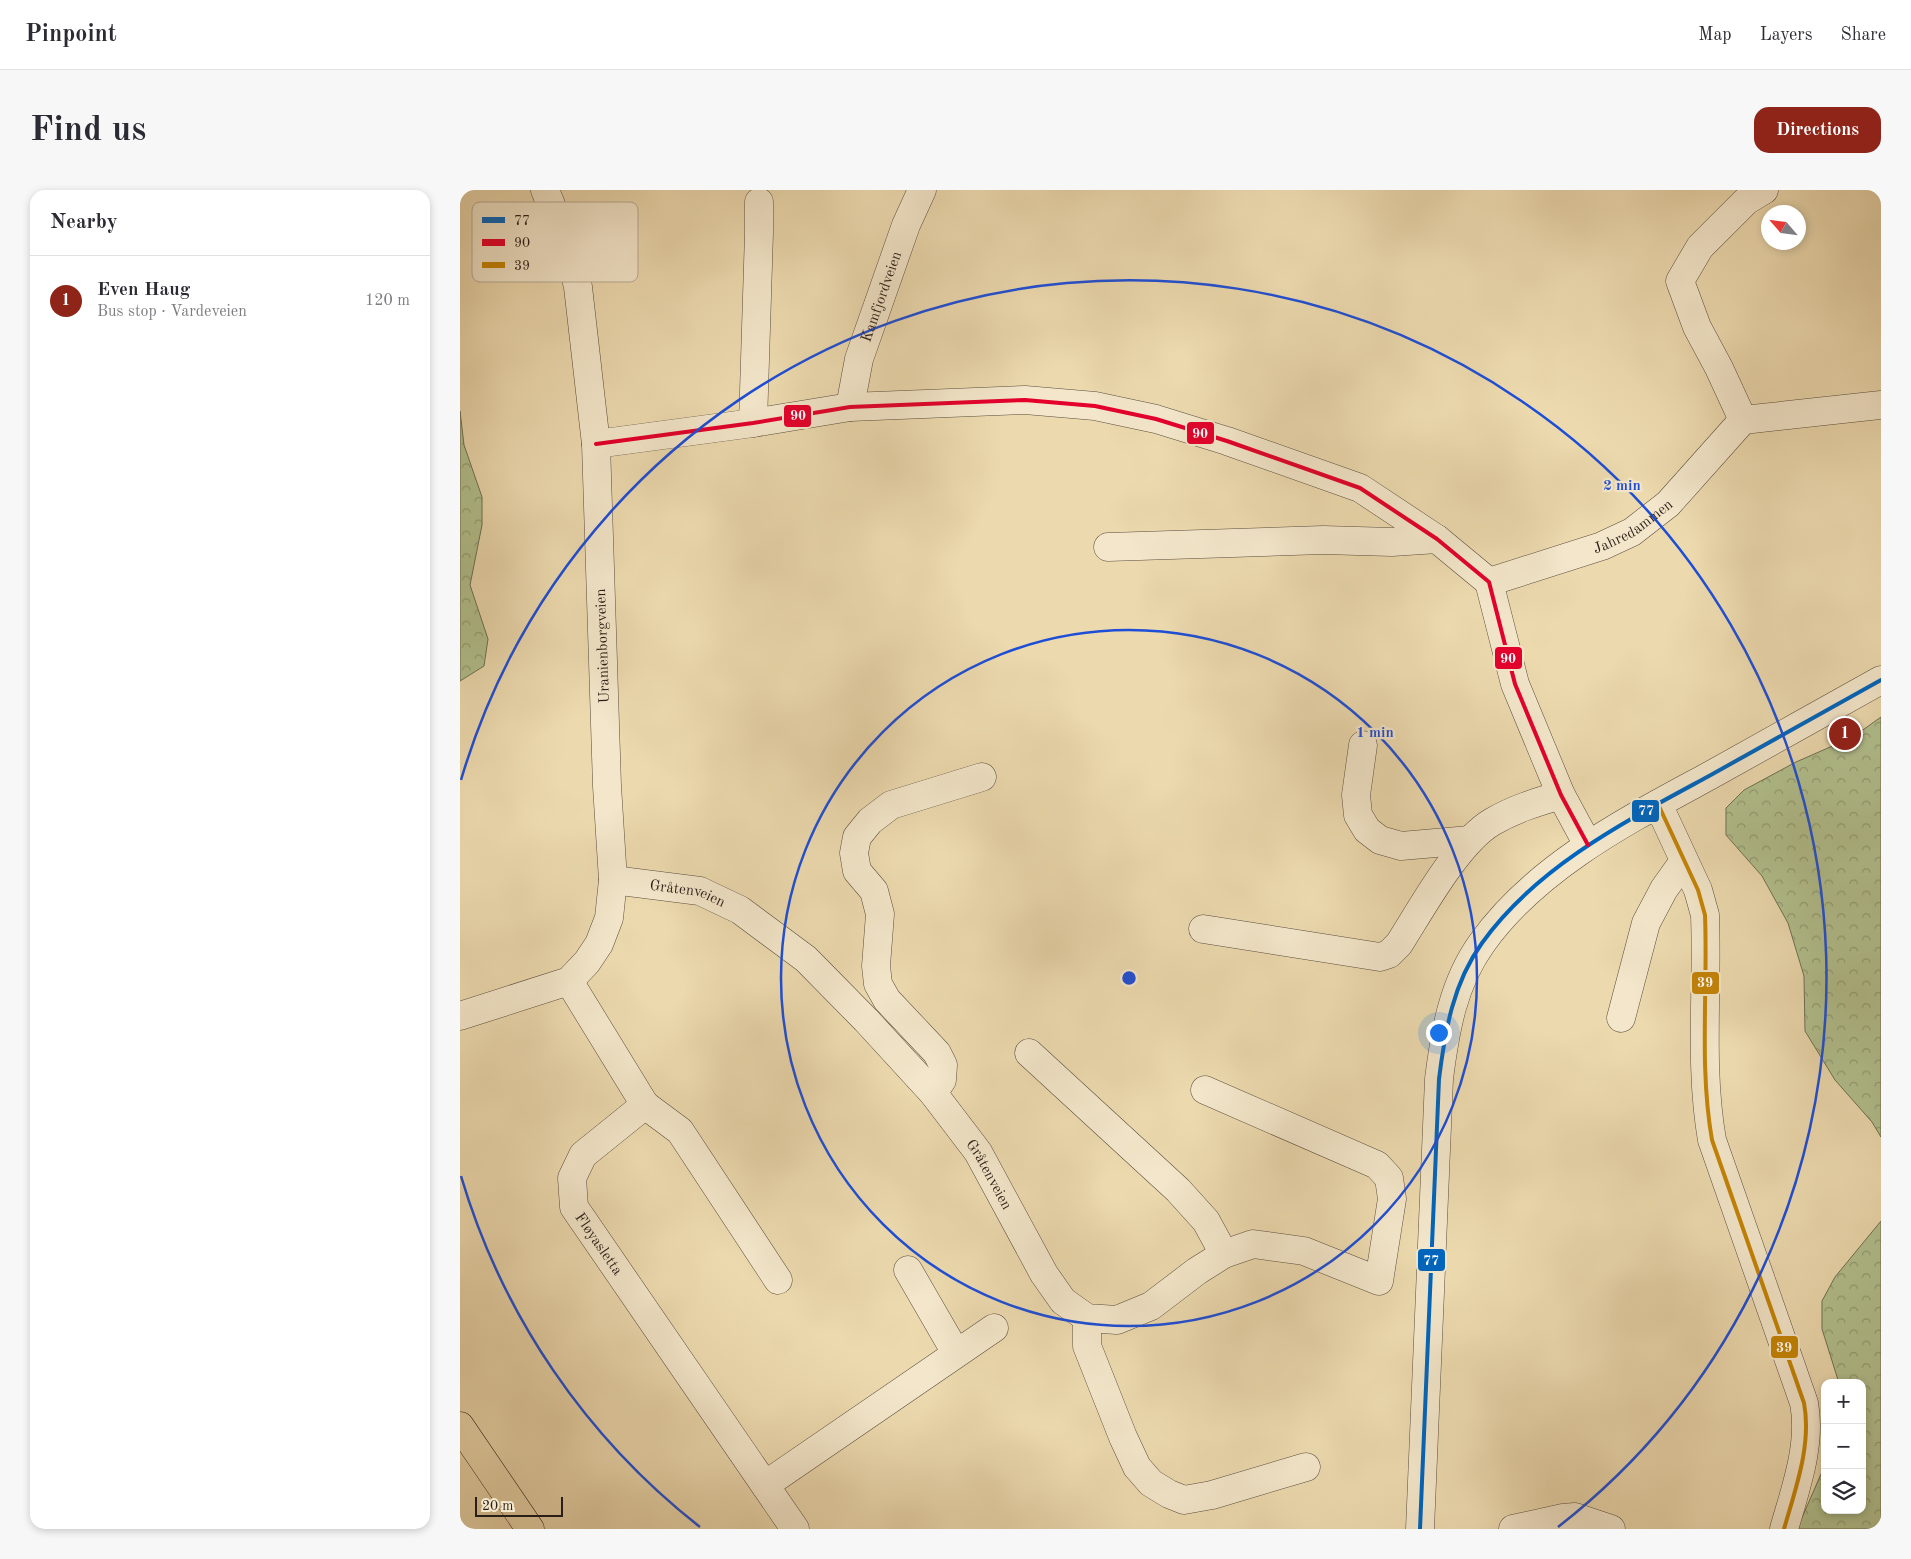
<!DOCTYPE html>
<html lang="en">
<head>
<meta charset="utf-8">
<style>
	:root { --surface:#fff; --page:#f7f7f7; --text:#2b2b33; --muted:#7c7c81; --line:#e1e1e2; --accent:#8f2418 }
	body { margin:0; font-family:"Old Standard TT",serif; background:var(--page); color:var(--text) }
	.controls { position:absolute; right:15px; bottom:15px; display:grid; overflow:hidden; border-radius:10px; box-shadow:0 2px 8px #0003 }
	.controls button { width:45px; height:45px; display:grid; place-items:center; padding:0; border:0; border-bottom:1px solid var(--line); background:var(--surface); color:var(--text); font:25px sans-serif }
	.compass { position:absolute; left:1301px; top:15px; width:45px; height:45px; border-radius:50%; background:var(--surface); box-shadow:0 2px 8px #0003; rotate:298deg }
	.scale { position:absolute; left:15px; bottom:12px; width:88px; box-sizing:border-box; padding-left:5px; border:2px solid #2a1e19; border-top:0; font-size:14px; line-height:18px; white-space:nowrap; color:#2a1e19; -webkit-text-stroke:4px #f3e6ca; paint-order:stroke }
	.you { position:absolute; left:978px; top:842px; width:18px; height:18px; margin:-12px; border:4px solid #fff; border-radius:50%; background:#1a73e8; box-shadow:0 0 0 8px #1a73e833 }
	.badge { display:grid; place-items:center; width:32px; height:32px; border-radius:50%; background:var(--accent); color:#fff; font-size:16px; font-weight:700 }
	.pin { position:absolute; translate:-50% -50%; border:2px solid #fff; box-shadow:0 1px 5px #0006 }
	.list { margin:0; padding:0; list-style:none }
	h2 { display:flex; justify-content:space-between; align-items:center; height:65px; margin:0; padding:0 20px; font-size:21px }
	h2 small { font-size:16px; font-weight:400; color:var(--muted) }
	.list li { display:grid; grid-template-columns:32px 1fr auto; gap:15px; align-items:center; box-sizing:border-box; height:90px; padding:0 20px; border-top:1px solid var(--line) }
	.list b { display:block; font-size:19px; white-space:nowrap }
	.list p { margin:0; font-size:16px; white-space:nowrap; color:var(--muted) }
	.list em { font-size:16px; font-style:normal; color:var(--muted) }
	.icon { flex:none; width:28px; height:28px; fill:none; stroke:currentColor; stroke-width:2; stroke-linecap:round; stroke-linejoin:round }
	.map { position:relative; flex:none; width:1421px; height:1339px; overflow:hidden; border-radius:15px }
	header { display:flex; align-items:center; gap:30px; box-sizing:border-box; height:70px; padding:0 25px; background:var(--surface); border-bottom:1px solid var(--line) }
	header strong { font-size:24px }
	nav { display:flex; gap:28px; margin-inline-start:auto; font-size:18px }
	.intro { display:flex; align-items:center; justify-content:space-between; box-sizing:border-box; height:120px; padding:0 30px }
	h1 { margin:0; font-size:35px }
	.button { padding:12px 22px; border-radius:15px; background:var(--accent); color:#fff; font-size:18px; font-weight:700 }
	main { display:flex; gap:30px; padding:0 30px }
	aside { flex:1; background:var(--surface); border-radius:15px; box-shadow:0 2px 8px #0003 }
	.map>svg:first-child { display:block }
	.forest { fill:url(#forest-crowns); stroke:#6e6f54 }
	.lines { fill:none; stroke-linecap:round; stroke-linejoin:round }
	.minor-casing { stroke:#5a4d3e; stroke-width:29 }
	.major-casing { stroke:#2a1e19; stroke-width:29 }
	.minor { stroke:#f3e6ca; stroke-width:28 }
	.major { stroke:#ecd9ae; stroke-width:28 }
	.bus-1-casing { stroke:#f3e6ca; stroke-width:8 }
	.bus-2-casing { stroke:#f3e6ca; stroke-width:8 }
	.bus-3-casing { stroke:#f3e6ca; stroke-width:8 }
	.bus-1 { stroke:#0065bd; stroke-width:4 }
	.bus-2 { stroke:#e4002b; stroke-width:4 }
	.bus-3 { stroke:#c48406; stroke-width:4 }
	.ring { fill:none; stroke:#1d4ed8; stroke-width:2.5 }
	.labels { text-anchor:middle; stroke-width:4.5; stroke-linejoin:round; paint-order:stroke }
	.street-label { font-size:15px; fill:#2a1e19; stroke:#f3e6ca }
	.key { fill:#f3e6ca; stroke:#b7aa95; stroke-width:1 }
	.key-label { font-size:14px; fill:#2a1e19 }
	.centre { fill:#1d4ed8; stroke:#f3e6ca; stroke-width:2.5 }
	.ring-label { font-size:15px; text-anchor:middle; font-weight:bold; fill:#1d4ed8; stroke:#f3e6ca; stroke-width:4.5; stroke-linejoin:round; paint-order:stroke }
	.line-badge { stroke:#f3e6ca; stroke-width:2 }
	.badge-label { font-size:14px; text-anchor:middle; font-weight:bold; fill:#fff }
</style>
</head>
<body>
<header>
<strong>Pinpoint</strong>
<nav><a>Map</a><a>Layers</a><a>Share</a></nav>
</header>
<div class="intro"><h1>Find us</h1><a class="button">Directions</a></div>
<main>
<aside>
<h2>Nearby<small></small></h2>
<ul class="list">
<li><span class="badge">1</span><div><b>Even Haug</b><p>Bus stop · Vardeveien</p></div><em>120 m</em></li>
</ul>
</aside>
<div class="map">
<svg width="1421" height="1339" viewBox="0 0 1421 1339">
	<defs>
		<pattern id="forest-crowns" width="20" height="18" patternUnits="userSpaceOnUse" patternTransform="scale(1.25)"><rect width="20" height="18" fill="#b2c08e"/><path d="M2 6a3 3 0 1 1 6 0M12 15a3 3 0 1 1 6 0" fill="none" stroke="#919b73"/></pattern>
	</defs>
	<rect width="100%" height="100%" fill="#ecd9ae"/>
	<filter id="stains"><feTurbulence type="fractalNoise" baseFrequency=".004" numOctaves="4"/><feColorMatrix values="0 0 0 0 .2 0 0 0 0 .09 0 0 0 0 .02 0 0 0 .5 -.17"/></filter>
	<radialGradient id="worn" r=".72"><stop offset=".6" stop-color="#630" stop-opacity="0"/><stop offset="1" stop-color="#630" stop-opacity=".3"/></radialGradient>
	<g class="forest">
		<path d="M0,221L4,255L22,307V335L10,395L28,449L24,476L0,491Z"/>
		<path d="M1421,527V947L1412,932L1375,890L1345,841L1344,786L1328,733L1302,686L1266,645V618L1284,600L1336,572L1393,547Z"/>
		<path d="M1421,1031V1339H1337L1365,1275V1320H1402V1193H1379L1362,1139V1111L1375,1087Z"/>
	</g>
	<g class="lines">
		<defs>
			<g id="minor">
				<path id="s1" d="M390,217L399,169L446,35L462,0"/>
				<path d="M1283,230L1259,178L1237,137L1220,91L1240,57L1286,11L1304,0"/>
				<path d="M293,233L299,43V12"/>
				<path d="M136,254L293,233L390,217L565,210L635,216L696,229L767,251L900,298L977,349L1029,392L1055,494L1101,605L1128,655"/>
				<path d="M648,357L863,350L932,352L977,349"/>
				<path id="s2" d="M1029,392L1142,356L1172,342L1208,314L1283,230L1421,215"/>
				<path d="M903,555L896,605L898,625L907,640L920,650L941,656L1010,650"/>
				<path d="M1198,614L1238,700L1245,725C1248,800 1239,876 1252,950L1344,1213C1352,1255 1335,1300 1324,1339"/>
				<path id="s3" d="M153,690L240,701L280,720L346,769L406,830L473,903L518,962L584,1084L603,1111L627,1128L657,1130L691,1116L737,1081L764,1064L793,1054L844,1061L919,1091L932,1009L929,988L917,975L745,900"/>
				<path d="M743,739L920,767L929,764L939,754C962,718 997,653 1032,632C1054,619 1077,612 1101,605"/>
				<path id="s4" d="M109,791L185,915L123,965L112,988L114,1017L335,1339"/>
				<path d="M0,826L109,791L127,772L139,754L149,728L153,690L147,596L136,254L118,97L109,59L85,0"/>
				<path d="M1161,828L1186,733L1204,699L1224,671"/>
				<path d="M569,863L718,1000L746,1031L764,1064"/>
				<path d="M473,903L482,890L483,875L477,863L427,810L418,794L416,776L420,724L414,701L397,681L394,663L397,647L410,631L431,615L522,587"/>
				<path d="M185,915L220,941L318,1090"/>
				<path d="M448,1080L496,1163"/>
				<path d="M627,1128V1156L663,1247L677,1277L691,1293L709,1304L724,1310L752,1305L846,1277"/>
				<path d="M305,1295L534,1138"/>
				<path d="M960,1339L979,889C985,841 993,793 1022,753C1077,676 1168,630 1249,586C1306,554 1364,522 1421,490"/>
				<path d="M1053,1339L1103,1328L1115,1327L1151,1339"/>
			</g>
			<path id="major" d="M0,1236L70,1339"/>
		</defs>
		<use href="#minor" class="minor-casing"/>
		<use href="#major" class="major-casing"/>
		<use href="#minor" class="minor"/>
		<use href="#major" class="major"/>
		<defs>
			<path id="bus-1" d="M960,1339L979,889C985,841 993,793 1022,753C1077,676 1168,630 1249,586C1306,554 1364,522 1421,490"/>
			<path id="bus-2" d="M136,254L293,233L390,217L565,210L635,216L696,229L767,251L900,298L977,349L1029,392L1055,494L1101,605L1128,655"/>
			<path id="bus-3" d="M1198,614L1238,700L1245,725C1248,800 1239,876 1252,950L1344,1213C1352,1255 1335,1300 1324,1339"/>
		</defs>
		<use href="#bus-1" class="bus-1-casing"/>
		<use href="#bus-2" class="bus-2-casing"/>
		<use href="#bus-3" class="bus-3-casing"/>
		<use href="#bus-1" class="bus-1"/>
		<use href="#bus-2" class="bus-2"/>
		<use href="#bus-3" class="bus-3"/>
	</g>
	<g class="ring">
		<circle cx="669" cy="788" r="348"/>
		<path d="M240 1337A697 697 0 0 1 1 986M1 590A697 697 0 1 1 1098 1337"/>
	</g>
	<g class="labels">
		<g class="street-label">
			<text dy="5" stroke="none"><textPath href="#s1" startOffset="115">Kamfjordveien</textPath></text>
			<text dy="5" stroke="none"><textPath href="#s2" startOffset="155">Jahredammen</textPath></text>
			<text transform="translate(142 456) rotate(-92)" y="5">Uranienborgveien</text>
			<text dy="5" stroke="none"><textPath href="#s3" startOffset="76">Gråtenveien</textPath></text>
			<text dy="5" stroke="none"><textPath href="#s3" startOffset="498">Gråtenveien</textPath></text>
			<text dy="5" stroke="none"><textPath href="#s4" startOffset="324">Fløyasletta</textPath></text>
		</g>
	</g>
	<rect x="12" y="12" width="166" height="80" rx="8" class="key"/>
	<rect x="22" y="27" width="23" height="6" fill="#0065bd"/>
	<rect x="22" y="49" width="23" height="7" fill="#e4002b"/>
	<rect x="22" y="72" width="23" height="6" fill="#c48406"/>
	<g class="key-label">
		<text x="54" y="35">77</text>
		<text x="54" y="57">90</text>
		<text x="54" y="80">39</text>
	</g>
	<circle cx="669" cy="788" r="8" class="centre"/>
	<g class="ring-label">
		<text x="1162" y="300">2 min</text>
		<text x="915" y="547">1 min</text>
	</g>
	<g class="line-badge">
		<rect x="323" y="214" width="29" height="24" rx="5" fill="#e4002b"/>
		<rect x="726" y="231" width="29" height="24" rx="5" fill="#e4002b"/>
		<rect x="1034" y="456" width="29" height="24" rx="5" fill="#e4002b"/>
		<rect x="1171" y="609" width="29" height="24" rx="5" fill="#0065bd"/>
		<rect x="1231" y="781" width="29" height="24" rx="5" fill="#c48406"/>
		<rect x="957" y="1058" width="29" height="24" rx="5" fill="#0065bd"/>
		<rect x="1310" y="1145" width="29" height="24" rx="5" fill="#c48406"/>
	</g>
	<g class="badge-label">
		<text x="338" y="230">90</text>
		<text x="740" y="248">90</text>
		<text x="1048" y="473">90</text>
		<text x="1186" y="625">77</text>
		<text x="1245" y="797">39</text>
		<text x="971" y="1075">77</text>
		<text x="1324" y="1162">39</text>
	</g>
	<rect width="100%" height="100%" filter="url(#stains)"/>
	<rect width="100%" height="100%" fill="url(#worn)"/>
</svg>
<div class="controls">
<button>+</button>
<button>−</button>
<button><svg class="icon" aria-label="layers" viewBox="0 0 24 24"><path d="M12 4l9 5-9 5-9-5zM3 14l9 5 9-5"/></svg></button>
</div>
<svg class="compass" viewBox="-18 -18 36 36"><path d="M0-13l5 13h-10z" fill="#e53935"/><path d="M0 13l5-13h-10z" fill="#7c7c81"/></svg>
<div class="scale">20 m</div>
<div class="you"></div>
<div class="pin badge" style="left:1385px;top:544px">1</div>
</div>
</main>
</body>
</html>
